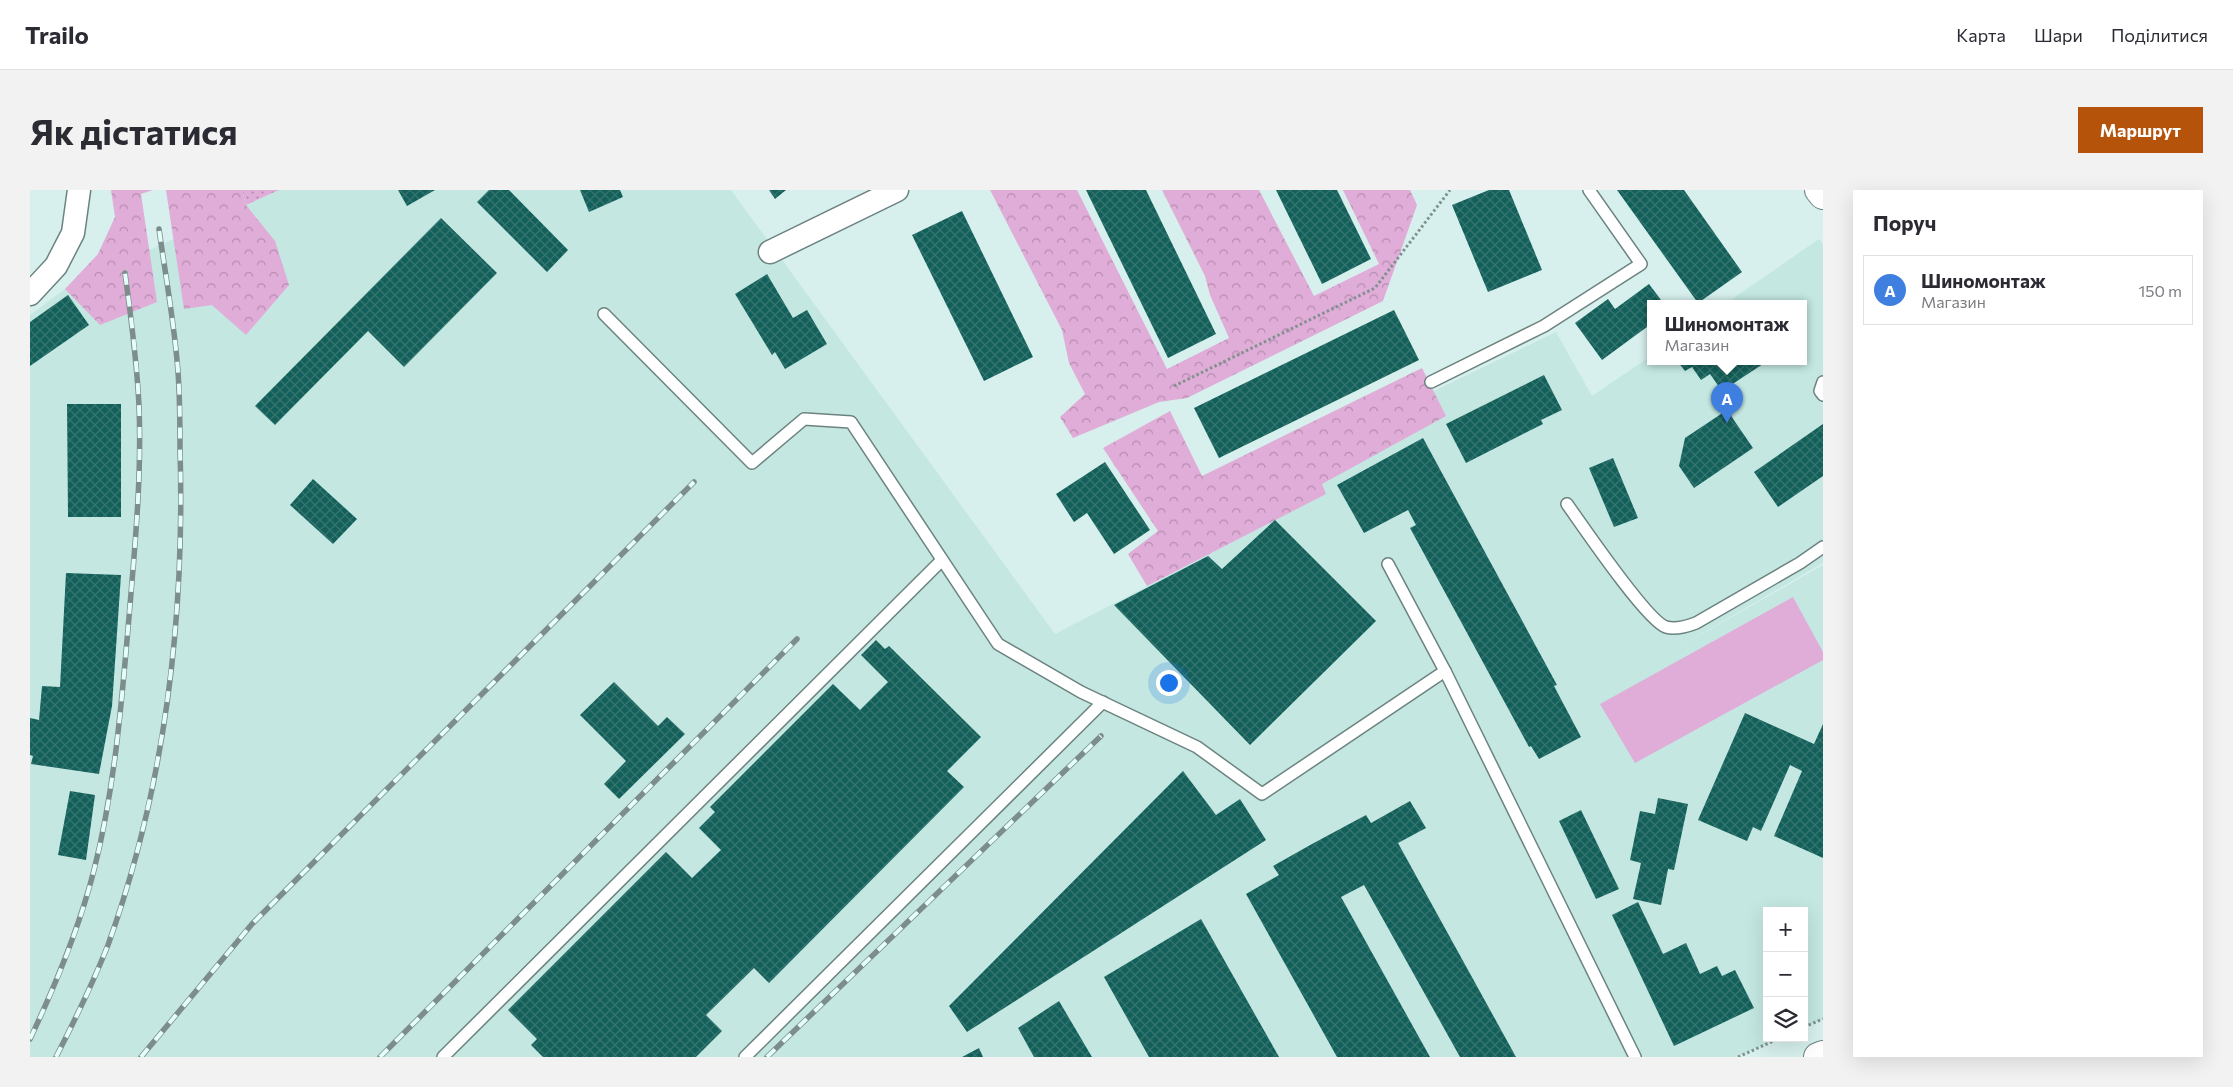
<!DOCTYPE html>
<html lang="uk">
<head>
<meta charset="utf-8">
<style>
	:root { --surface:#fff; --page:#f2f2f3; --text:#2b2b33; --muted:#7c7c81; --line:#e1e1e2; --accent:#b45309 }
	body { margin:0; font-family:Commissioner,sans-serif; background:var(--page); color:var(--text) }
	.controls { position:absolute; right:15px; bottom:15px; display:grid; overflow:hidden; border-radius:0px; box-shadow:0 5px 20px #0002 }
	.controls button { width:45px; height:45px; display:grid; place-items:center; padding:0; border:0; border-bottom:1px solid var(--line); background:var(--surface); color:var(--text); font:25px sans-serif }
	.you { position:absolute; left:1138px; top:492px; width:18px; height:18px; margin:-12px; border:4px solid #fff; border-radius:50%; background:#1a73e8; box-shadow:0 0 0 8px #1a73e833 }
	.badge { display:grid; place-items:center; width:32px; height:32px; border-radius:50%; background:var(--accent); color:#fff; font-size:16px; font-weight:700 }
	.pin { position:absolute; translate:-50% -41px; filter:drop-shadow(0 1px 2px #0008) }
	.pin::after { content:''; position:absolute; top:26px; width:18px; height:15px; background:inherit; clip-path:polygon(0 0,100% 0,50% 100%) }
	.popup { position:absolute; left:1617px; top:110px; width:160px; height:65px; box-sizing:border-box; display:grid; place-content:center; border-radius:0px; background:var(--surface); filter:drop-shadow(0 1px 4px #0005); font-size:16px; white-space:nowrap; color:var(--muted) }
	.popup b { font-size:19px; color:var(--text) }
	.popup::after { content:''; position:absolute; left:50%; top:100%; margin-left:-10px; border:10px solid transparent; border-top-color:var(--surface) }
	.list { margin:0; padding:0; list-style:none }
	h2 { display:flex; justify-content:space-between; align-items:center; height:65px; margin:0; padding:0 20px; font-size:21px }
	h2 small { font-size:16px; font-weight:400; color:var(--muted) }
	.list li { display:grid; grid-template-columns:32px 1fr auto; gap:15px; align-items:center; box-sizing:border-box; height:70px; margin:0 10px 10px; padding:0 10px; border:1px solid var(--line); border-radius:0px }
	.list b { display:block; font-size:19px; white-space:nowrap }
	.list p { margin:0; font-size:16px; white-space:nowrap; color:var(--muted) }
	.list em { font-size:16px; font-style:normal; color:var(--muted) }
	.icon { flex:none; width:28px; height:28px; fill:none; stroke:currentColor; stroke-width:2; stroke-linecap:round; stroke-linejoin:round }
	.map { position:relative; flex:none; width:1793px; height:867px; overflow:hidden; border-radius:0px }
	header { display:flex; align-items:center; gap:30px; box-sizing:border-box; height:70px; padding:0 25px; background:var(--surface); border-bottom:1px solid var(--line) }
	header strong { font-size:24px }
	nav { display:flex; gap:28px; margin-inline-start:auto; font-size:18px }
	.intro { display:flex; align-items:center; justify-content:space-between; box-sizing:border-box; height:120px; padding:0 30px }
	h1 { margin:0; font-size:35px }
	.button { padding:12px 22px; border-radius:0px; background:var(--accent); color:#fff; font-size:18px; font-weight:700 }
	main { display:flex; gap:30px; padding:0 30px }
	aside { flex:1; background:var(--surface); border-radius:0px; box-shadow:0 5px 20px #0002 }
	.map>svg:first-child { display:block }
	.built { fill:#c4e7e2 }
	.grass { fill:url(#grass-dots) }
	.forest { fill:url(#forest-crowns) }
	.park { fill:#e0acd8 }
	.building { fill:url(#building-cross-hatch) }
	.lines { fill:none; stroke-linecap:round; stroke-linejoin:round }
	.lane-casing { stroke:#6c8380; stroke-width:14 }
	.street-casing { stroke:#6c8380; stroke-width:25 }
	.secondary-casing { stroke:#6c8380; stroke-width:30 }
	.primary-casing { stroke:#6c8380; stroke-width:30 }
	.path { stroke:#80918f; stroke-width:3; stroke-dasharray:2.5 2.5; stroke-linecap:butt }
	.lane { stroke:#fff; stroke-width:11 }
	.street { stroke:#fff; stroke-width:22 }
	.secondary { stroke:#fff; stroke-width:28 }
	.primary { stroke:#fff; stroke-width:28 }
	.rail-casing { stroke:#7c8d8b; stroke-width:5.5 }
	.rail { stroke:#e4fefa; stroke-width:4; stroke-dasharray:11; stroke-linecap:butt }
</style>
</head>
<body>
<header>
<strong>Trailo</strong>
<nav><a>Карта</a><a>Шари</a><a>Поділитися</a></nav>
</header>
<div class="intro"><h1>Як дістатися</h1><a class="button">Маршрут</a></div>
<main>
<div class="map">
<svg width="1793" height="867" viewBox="0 0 1793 867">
	<defs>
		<pattern id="grass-dots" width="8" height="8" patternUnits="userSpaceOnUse" patternTransform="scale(1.25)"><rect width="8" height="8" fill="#e0acd8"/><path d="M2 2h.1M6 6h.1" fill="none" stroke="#b68db0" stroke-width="1.8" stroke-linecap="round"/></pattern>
		<pattern id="forest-crowns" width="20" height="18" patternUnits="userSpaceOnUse" patternTransform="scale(1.25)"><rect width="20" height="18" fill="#e0acd8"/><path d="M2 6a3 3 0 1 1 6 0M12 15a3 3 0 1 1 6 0" fill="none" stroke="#b68db0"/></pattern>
		<pattern id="building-cross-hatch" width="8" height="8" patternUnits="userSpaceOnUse" patternTransform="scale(1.25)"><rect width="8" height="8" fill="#13605a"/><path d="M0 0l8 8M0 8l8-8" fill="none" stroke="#36746f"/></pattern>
	</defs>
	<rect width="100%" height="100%" fill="#d7f0ed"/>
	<path class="built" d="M249,0H701L1025,444L1295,304L1279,261L1526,142L1562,206L1621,166V172H1773V114H1695L1789,49L1793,54V373L1635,465L1793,375V829L1774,837V721H1737V848H1749L1706,867H0V125L35,99Z"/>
	<path class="grass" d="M212,0H249L216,15Z"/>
	<g class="forest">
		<path d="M81,0H123L111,4L127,112L70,135L35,99L68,64L85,27Z"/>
		<path d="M136,0H212L216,15L245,51L259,95L216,145L182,115L154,119Z"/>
		<path d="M960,0H1047L1137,179L1199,148L1180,105L1175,86L1132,0H1229L1284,106L1349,74L1313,0H1380L1387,15L1353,111L1157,208L1129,212L1043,248L1030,227L1055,204L1039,173L1032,140Z"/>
		<path d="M1392,178L1416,226L1292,294L1296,304L1117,396L1098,364L1128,341L1073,258L1140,221L1172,286Z"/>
	</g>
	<path class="park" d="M1763,407L1793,462V470L1605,573L1570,514Z"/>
	<g class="building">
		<path d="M368,0H405L377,16Z"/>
		<path d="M459,0H479L538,60L517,82L447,12Z"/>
		<path d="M550,0H590L593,7L559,22Z"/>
		<path d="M739,0H756L745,9Z"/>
		<path d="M1056,0H1116L1186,144L1138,168Z"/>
		<path d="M1246,0H1307L1341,69L1292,94Z"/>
		<path d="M1459,0H1479L1512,80L1458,102L1422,15Z"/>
		<path d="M1587,0H1654L1712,82L1668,113Z"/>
		<path d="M932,21L1003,167L954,191L882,45Z"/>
		<path d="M411,28L467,83L374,177L338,141L245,235L225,216Z"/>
		<path d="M737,84L763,128L777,120L797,154L755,179L745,162L742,165L705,104Z"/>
		<path d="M1619,94L1634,114H1621V134L1572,170L1545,133L1578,109L1585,119Z"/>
		<path d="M38,105L59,135L0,176V132Z"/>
		<path d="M1364,120L1389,170L1189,268L1164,218Z"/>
		<path d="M1648,172H1736L1692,201L1680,184L1671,190L1662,177L1655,181Z"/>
		<path d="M1514,185L1532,220L1511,230L1513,234L1436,273L1416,234Z"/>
		<path d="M37,214H91V327H38Z"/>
		<path d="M1697,220L1723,258L1664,298L1649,276L1655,248Z"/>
		<path d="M1793,234V286L1748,317L1724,282Z"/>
		<path d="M1393,248L1527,495L1524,496L1551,547L1509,569L1501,556L1499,557L1380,338L1386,335L1378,320L1334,343L1307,295Z"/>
		<path d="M1583,268L1608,328L1584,337L1559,278Z"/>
		<path d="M1075,272L1120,340L1084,364L1057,323L1044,332L1026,304Z"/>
		<path d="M283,289L327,329L303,354L260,315Z"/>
		<path d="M1245,330L1346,431L1220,555L1084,415L1178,366L1192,379Z"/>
		<path d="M36,383L91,385L82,516L69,584L1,574L3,566L0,565V528L9,530L12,496L30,497Z"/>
		<path d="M846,450L855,459L859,456L951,547L917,581L934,597L739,793L724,778L676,825L692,841L666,867H513L501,855L507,849L478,820L636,662L662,688L691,660L669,638L685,622L680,617L803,494L830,520L858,492L831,465Z"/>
		<path d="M584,492L628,536L637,527L655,544L589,609L574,594L596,571L550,525Z"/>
		<path d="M1715,523L1784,554L1793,534V668L1744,646L1772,581L1760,575L1731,641L1723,637L1717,651L1668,630Z"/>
		<path d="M1153,581L1186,625L1210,609L1236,650L937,842L919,816Z"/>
		<path d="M40,601L65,605L56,670L28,665Z"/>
		<path d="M1628,608L1658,614L1644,680L1638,679L1631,715L1603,709L1611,673L1600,670L1610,621L1625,624Z"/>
		<path d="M1380,611L1396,638L1368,653L1486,867H1430L1334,695L1311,707L1400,867H1307L1216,704L1249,685L1243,676L1282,654L1336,625L1341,633Z"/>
		<path d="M1551,620L1589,699L1566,709L1529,631Z"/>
		<path d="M1608,712L1633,764L1656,753L1670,784L1687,776L1692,786L1705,780L1724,818L1644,856L1582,725Z"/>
		<path d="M1171,729L1249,867H1119L1074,787Z"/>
		<path d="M1029,811L1062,867H1004L988,838Z"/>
		<path d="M949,858L953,867H932Z"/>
	</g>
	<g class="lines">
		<defs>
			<g id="lane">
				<path d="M574,124L722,273L774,229L821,232L968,454L1051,502L1167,557L1232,604L1415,481"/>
				<path d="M1401,192L1514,136L1611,74L1559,0"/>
				<path d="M1793,192L1790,201L1793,205"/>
				<path d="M1537,314C1552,335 1617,431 1636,437C1645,440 1658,436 1666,433L1770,373L1793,357"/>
				<path d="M1358,374L1415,481L1605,867"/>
				<path d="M413,867L912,370"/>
				<path d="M715,867L1073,512"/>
			</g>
			<g id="street">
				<path d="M740,62L867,0"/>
				<path d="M0,104L26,76L43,43L49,0"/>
			</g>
			<path id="secondary" d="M1788,867L1793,865"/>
			<path id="primary" d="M1789,0L1793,5"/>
		</defs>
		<use href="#lane" class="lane-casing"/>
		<use href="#street" class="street-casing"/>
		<use href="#secondary" class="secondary-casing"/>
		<use href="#primary" class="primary-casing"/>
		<g class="path">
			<path d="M1144,196L1345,98L1420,0"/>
			<path d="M1774,837L1793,829"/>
			<path d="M1708,867L1750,848"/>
		</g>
		<use href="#lane" class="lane"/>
		<use href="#street" class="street"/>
		<use href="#secondary" class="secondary"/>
		<use href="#primary" class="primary"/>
		<defs>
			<g id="rail">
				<path d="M0,849C26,794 49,739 64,680C84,601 91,520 98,439C104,366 112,290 109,216C107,171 101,127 95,83"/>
				<path d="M26,867C45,830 63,793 78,755C135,597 155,426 150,259C150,229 150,199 147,170C143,126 135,82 129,39"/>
				<path d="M111,867L222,734L664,292"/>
				<path d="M350,867L767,449"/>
				<path d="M737,867L1071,546"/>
			</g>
		</defs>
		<use href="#rail" class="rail-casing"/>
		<use href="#rail" class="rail"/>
	</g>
</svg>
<div class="controls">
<button>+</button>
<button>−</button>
<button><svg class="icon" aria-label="layers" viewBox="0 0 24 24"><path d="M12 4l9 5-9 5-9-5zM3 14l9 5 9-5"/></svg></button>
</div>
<div class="you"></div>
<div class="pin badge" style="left:1697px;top:233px;background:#3f7fe0">A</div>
<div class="popup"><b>Шиномонтаж</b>Магазин</div>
</div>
<aside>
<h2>Поруч<small></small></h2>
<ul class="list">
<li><span class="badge" style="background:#3f7fe0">A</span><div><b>Шиномонтаж</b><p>Магазин</p></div><em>150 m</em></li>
</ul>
</aside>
</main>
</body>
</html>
